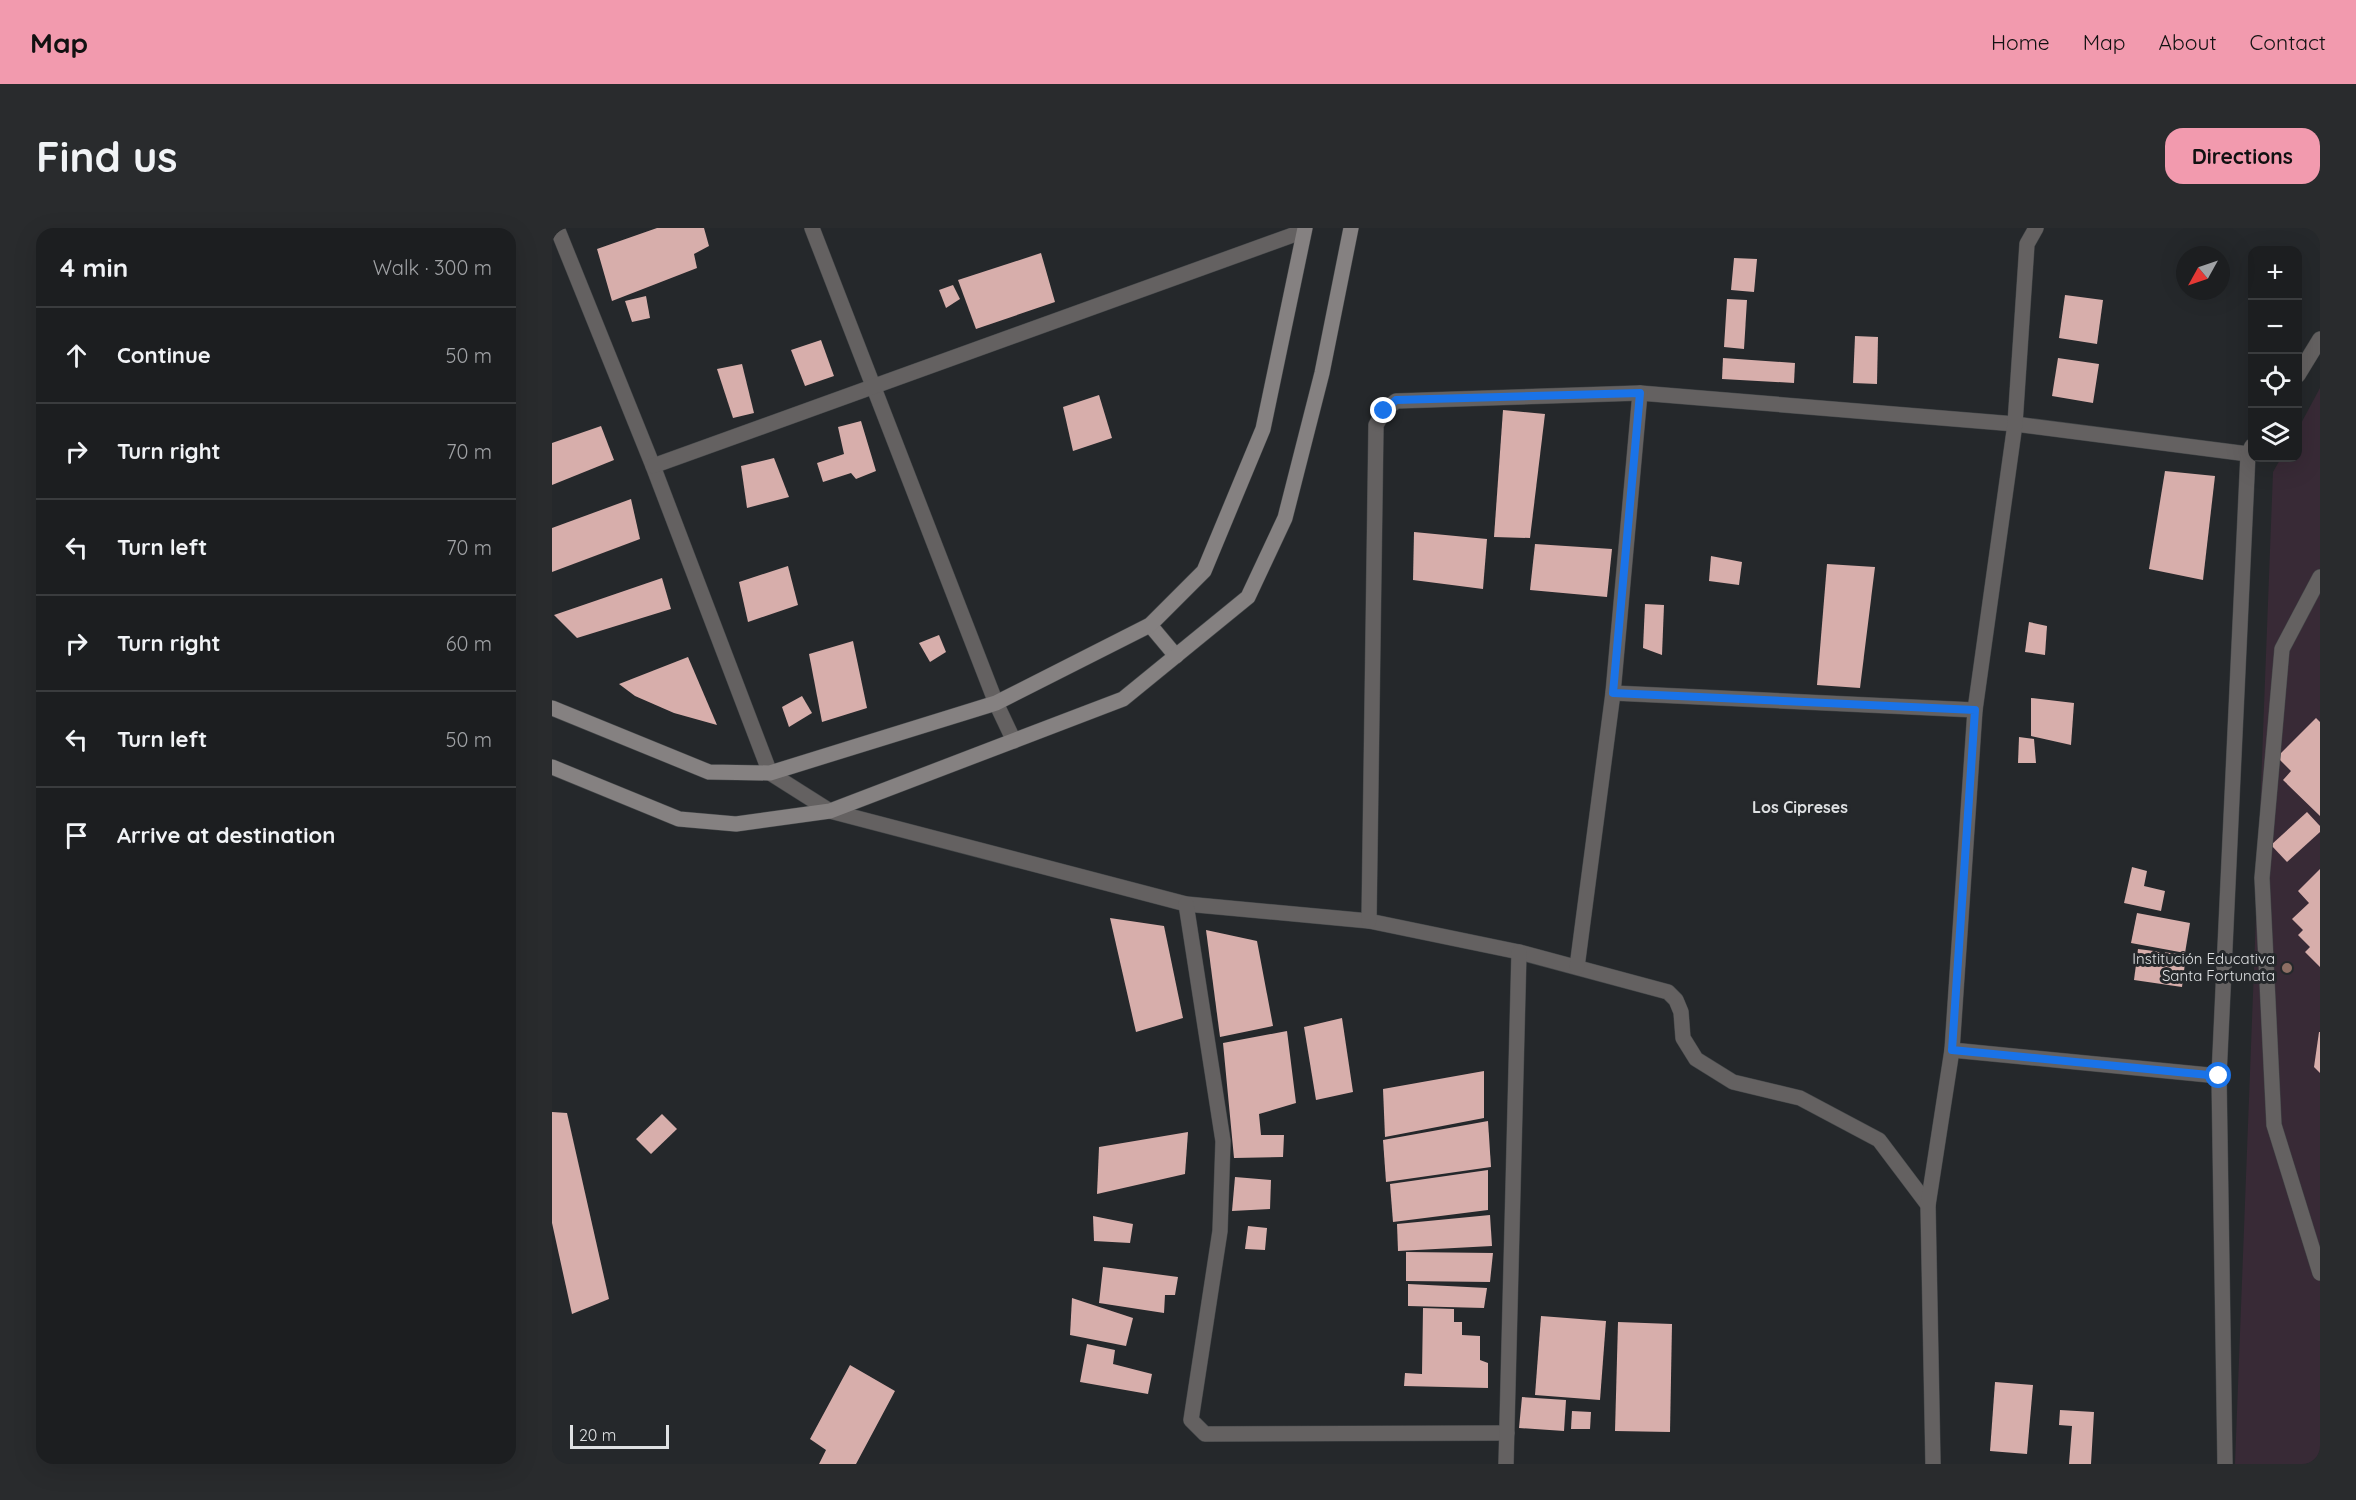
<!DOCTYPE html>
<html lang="en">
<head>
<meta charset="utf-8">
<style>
	:root { --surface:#1c1e20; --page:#292b2d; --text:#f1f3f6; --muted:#a0a2a5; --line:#3a3c3e; --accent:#f29aae }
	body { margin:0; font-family:Quicksand,sans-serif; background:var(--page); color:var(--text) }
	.controls { position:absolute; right:18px; top:18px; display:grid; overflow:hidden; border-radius:12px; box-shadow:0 6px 24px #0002 }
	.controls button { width:54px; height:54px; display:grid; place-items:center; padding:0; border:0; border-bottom:2px solid var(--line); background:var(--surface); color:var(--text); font:30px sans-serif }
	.compass { position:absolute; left:1624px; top:18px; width:54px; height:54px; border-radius:50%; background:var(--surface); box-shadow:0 6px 24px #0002; rotate:230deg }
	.scale { position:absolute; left:18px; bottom:15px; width:99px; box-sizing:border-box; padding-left:6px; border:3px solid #dfe1e3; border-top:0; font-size:16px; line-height:21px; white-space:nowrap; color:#dfe1e3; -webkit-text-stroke:4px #25282b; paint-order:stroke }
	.stop { position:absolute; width:18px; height:18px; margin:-14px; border:4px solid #1a73e8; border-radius:50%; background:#fff }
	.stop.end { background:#1a73e8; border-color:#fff; box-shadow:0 2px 6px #0008 }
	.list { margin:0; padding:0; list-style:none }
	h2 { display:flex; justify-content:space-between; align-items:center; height:78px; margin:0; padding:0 24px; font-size:26px }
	h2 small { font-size:20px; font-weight:400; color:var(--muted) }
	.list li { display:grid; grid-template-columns:39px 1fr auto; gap:18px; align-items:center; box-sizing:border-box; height:96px; padding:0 24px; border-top:2px solid var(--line) }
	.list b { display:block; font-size:22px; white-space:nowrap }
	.list em { font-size:20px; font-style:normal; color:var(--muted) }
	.icon { flex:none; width:33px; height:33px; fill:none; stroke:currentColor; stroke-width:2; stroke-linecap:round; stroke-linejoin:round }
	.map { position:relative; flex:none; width:1768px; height:1236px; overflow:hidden; border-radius:18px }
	header { display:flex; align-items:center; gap:36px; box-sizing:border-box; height:84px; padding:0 30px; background:var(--accent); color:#111 }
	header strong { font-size:28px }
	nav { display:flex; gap:33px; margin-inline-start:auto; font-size:21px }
	.intro { display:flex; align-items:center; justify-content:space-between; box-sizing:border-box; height:144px; padding:0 36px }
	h1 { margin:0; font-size:42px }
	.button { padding:15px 27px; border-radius:18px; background:var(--accent); color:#111; font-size:21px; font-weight:700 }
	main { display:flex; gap:36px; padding:0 36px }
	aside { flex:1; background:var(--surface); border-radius:18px; box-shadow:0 6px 24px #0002 }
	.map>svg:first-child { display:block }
	.education { fill:#382a36 }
	.building { fill:#d7aeab }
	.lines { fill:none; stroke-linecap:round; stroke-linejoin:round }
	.minor-casing { stroke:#434648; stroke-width:16 }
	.secondary-casing { stroke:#434648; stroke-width:16 }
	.minor { stroke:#646161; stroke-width:15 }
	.secondary { stroke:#858181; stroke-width:15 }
	.route { stroke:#1a73e8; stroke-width:8 }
	.education-dot { fill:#8d6e63; stroke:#25282b; stroke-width:2 }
	.labels { text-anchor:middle; stroke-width:6; stroke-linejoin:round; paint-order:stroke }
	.poi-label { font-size:15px; fill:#dfe1e3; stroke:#25282b; text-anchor:end }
	.neighbourhood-label { font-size:16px; font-weight:bold; fill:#dfe1e3; stroke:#25282b }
</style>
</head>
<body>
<header>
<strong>Map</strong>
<nav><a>Home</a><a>Map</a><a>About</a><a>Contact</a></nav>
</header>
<div class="intro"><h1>Find us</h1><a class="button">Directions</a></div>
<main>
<aside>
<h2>4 min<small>Walk · 300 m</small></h2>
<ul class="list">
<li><svg class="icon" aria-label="ahead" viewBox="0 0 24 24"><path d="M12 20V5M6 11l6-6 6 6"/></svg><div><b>Continue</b></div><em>50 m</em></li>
<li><svg class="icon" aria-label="right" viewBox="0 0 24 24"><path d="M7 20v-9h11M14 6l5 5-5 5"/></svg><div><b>Turn right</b></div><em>70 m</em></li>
<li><svg class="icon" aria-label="left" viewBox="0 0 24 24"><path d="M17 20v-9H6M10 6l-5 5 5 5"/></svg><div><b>Turn left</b></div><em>70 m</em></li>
<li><svg class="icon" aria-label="right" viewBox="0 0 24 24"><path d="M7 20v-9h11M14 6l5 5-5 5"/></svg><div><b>Turn right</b></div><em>60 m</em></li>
<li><svg class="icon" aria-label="left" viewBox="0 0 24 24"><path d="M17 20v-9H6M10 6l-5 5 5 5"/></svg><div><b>Turn left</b></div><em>50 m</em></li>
<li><svg class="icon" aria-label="arrive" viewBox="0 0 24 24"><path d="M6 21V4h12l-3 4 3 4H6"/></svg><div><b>Arrive at destination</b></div></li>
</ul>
</aside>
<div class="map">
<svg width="1768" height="1236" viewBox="0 0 1768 1236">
	<rect width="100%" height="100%" fill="#25282b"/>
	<path class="education" d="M1768,160V1236H1683L1721,244L1729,230H1746V201Z"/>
	<g class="building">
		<path d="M105,0H152L157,18L142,26L145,40L60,73L45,21Z"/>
		<path d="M489,25L503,74L424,101L406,52Z"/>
		<path d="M1182,30L1205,31L1202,64L1179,62Z"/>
		<path d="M401,57L408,71L394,80L387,62Z"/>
		<path d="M1513,67L1551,72L1545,116L1507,110Z"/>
		<path d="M94,68L98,90L80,94L73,73Z"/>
		<path d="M1175,71L1195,72L1192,121L1172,119Z"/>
		<path d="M1303,108L1326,109L1325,156L1301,155Z"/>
		<path d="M269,112L282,148L253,158L239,122Z"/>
		<path d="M1171,130L1243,135L1242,155L1170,151Z"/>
		<path d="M1506,130L1547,136L1541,175L1500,168Z"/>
		<path d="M190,136L202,185L181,190L165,141Z"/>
		<path d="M547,167L560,210L521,223L511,179Z"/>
		<path d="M951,182L993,186L978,310L942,309Z"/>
		<path d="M309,193L324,243L304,251L299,245L271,254L265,235L292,226L286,199Z"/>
		<path d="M49,198L62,232L0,257V215Z"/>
		<path d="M222,230L237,269L195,280L189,238Z"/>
		<path d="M1613,243L1663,248L1651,352L1597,341Z"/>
		<path d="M79,271L88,311L0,344V300Z"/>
		<path d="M862,304L935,311L931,361L861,352Z"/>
		<path d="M983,316L1060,321L1055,369L978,362Z"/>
		<path d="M1159,328L1190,334L1187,357L1157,353Z"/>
		<path d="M1275,336L1323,339L1308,460L1265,457Z"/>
		<path d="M236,338L246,377L196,394L187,354Z"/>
		<path d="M110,350L119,381L25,410L2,387Z"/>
		<path d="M1093,376L1112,377L1110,427L1091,420Z"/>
		<path d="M1477,394L1495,398L1493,427L1473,424Z"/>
		<path d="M387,407L394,424L378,434L367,415Z"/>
		<path d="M301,413L315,480L270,494L257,426Z"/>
		<path d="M136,429L165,497L122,485L83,468L67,456Z"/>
		<path d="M250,468L260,485L237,499L230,479Z"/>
		<path d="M1479,470L1522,475L1519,517L1479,508Z"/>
		<path d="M1764,490L1768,494V588L1731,552L1739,543L1725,529Z"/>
		<path d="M1467,509L1482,511L1484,535H1466Z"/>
		<path d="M1755,584L1768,598V604L1735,634L1719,617Z"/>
		<path d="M1580,639L1595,643L1592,658L1613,663L1609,683L1572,675Z"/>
		<path d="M1768,641V739L1753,724L1758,719L1746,707L1751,702L1740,691L1757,675L1746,663Z"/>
		<path d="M1585,685L1638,695L1633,725L1579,715Z"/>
		<path d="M558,690L612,698L631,790L584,804Z"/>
		<path d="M654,702L705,713L721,798L668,809Z"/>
		<path d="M1586,721L1634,727L1630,759L1582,752Z"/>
		<path d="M790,790L801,864L764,872L752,799Z"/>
		<path d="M735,803L744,875L707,886L709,907H732L731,929L682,930L671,815Z"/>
		<path d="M1767,804H1768V845L1762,839Z"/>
		<path d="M932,843V890L833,909L831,861Z"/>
		<path d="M0,884L15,885L57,1071L20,1086L0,995Z"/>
		<path d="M110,886L125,901L99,926L84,911Z"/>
		<path d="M936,893L939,939L834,954L831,912Z"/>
		<path d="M636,904L633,946L545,966L547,919Z"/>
		<path d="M936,942V982L841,994L838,956Z"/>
		<path d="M683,949L719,952L718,981L680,983Z"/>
		<path d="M938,987L940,1018L846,1023L845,996Z"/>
		<path d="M541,988L581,996L578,1015L542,1013Z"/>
		<path d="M696,998L715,1000L713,1022L693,1021Z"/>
		<path d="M854,1024L941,1025L938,1054L854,1053Z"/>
		<path d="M551,1039L626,1049L623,1067H613L612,1085L547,1075Z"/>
		<path d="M856,1056L935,1060L932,1080L856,1078Z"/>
		<path d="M520,1070L581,1090L574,1118L518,1107Z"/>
		<path d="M871,1080L902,1081V1094H910V1107L928,1108V1132L936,1135V1160L852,1158L853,1145L870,1146Z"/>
		<path d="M989,1088L1054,1093L1048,1172L983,1167Z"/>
		<path d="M1066,1094L1120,1096L1118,1204L1063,1203Z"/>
		<path d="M535,1116L563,1122L561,1136L600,1146L596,1166L528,1154Z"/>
		<path d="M298,1137L343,1163L304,1236H267L274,1222L258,1211Z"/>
		<path d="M1443,1154L1481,1157L1475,1226L1438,1223Z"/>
		<path d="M970,1169L1014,1172L1012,1203L967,1200Z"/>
		<path d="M1508,1182L1542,1184L1539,1236H1517L1520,1198L1507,1197Z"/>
		<path d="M1020,1183L1039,1184L1038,1201H1019Z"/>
	</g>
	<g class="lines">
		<defs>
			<g id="minor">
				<path d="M5,0L101,238L218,545L278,583L634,676L817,693L967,724L1116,764L1124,772L1129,784L1131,810L1144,831L1181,854L1248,870L1327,912L1376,977"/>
				<path d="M260,0L444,475L462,513"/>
				<path d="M1746,147L1768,111"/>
				<path d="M101,238L752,3"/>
				<path d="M1768,349L1730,421L1710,650L1722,897L1768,1045"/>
				<path d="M1061,465L1423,482"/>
				<path d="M634,676L671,913L668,1003L639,1192L653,1206L955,1205"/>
				<path d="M817,693L824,197L832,183L844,173L1088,165L1463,196L1696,226"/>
				<path d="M1025,739L1061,465L1088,165"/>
				<path d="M1400,822L1667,848"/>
				<path d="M954,1236L967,724"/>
				<path d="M1381,1236L1376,977L1400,822L1423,482L1463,196L1475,16L1484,0"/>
				<path d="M1673,1236L1667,848L1696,226L1700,218"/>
			</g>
			<g id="secondary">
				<path d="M598,397L624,428"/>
				<path d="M0,480L157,544L218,545L444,475L598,397L652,343L711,201L753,0"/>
				<path d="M0,539L127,591L184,596L278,583L571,471L696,369L733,290L770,145L799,0"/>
			</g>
		</defs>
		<use href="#minor" class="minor-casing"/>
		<use href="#secondary" class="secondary-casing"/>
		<use href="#minor" class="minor"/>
		<use href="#secondary" class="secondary"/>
	</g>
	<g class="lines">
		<path class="route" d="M832,183L844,172L1088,165L1061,465L1423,482L1400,822L1667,848"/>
	</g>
	<circle class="education-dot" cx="1735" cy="740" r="6"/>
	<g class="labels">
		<g class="poi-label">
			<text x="1723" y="736">Institución Educativa<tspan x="1723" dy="17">Santa Fortunata</tspan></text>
		</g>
		<g class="neighbourhood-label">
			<text x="1248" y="585">Los Cipreses</text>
		</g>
	</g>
</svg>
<div class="controls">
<button>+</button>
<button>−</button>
<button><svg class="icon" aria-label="locate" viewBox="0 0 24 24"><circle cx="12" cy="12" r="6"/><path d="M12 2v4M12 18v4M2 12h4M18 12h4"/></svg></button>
<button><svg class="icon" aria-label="layers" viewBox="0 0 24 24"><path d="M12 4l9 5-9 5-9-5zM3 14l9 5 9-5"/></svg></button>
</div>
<svg class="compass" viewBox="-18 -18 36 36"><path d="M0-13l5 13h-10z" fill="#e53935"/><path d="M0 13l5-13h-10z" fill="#a0a2a5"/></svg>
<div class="scale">20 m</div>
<div class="stop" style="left:1667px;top:848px"></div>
<div class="stop end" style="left:832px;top:183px"></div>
</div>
</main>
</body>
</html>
